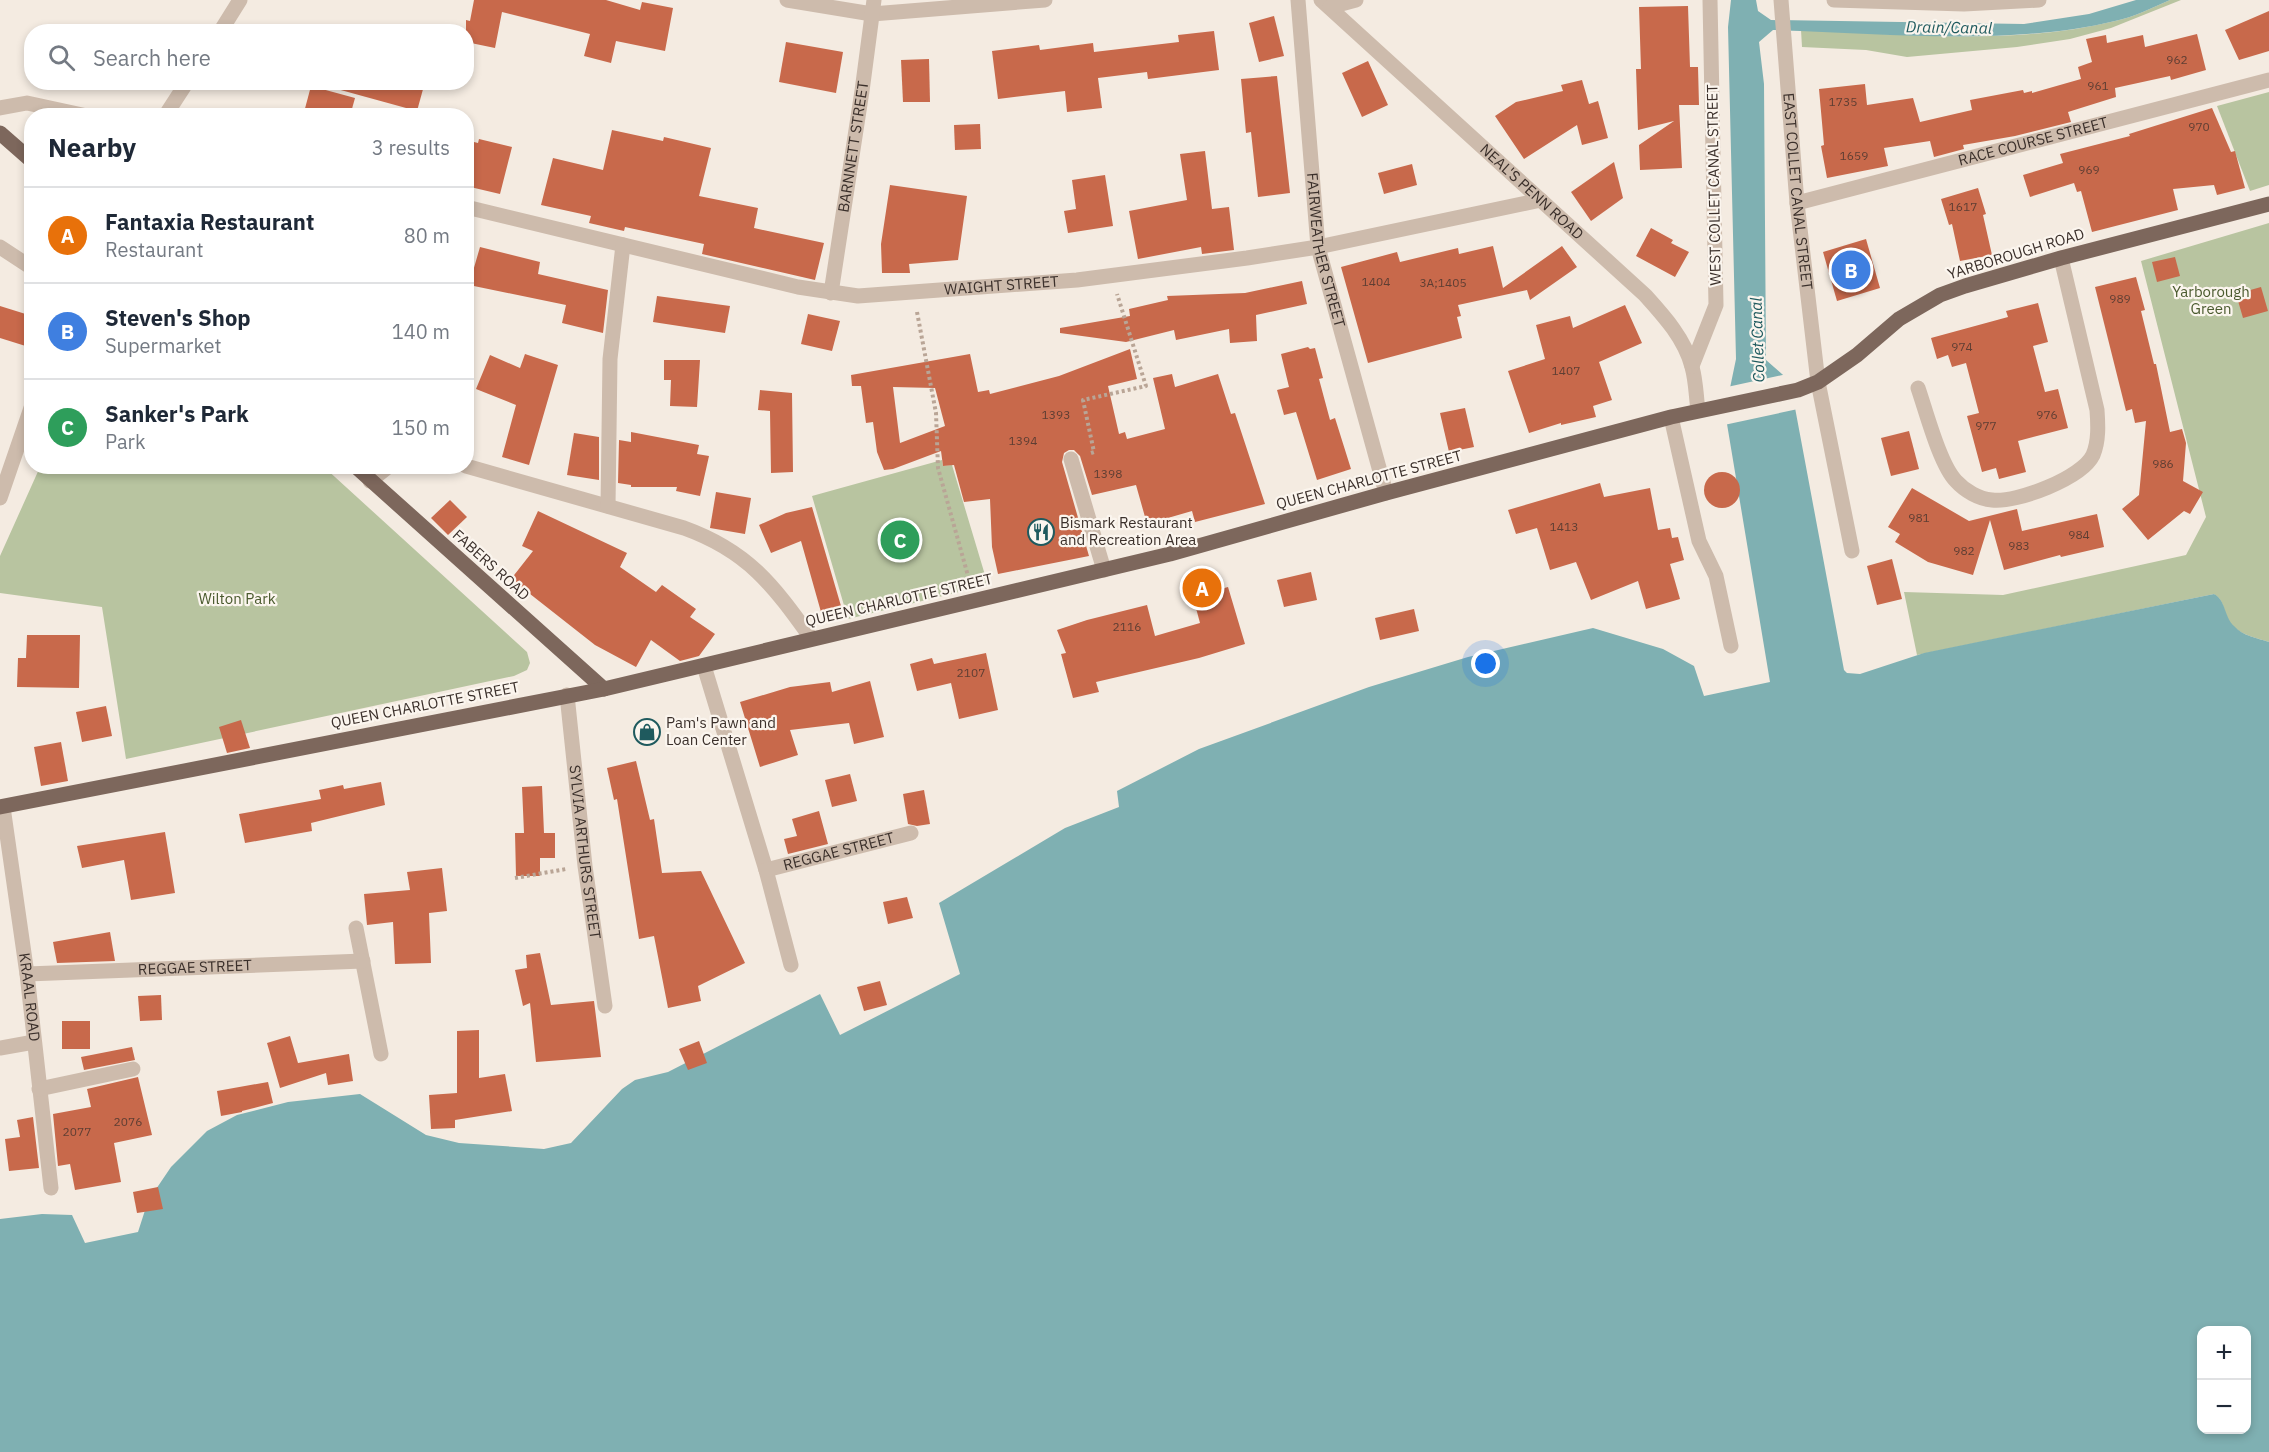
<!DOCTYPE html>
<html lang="en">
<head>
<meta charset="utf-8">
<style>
	:root { --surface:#fff; --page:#f6f6f7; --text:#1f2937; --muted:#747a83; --line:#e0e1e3; --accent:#1f5a5e }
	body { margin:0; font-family:"IBM Plex Sans",sans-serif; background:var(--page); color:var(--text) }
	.controls { position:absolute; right:18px; bottom:18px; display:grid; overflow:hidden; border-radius:12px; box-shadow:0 3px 9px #0003 }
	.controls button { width:54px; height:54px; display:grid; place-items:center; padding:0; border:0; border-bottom:2px solid var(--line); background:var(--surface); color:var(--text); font:30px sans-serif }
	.you { position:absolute; left:1486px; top:664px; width:21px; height:21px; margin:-15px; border:4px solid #fff; border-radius:50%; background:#1a73e8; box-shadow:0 0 0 9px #1a73e833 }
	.badge { display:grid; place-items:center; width:39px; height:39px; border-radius:50%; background:var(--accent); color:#fff; font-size:20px; font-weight:700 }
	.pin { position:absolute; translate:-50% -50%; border:3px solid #fff; box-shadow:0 2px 6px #0006 }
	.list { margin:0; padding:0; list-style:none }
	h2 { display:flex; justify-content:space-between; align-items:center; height:78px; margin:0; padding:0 24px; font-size:26px }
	h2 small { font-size:20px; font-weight:400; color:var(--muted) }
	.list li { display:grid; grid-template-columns:39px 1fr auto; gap:18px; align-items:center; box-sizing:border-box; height:96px; padding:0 24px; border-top:2px solid var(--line) }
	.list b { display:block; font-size:22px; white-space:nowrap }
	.list p { margin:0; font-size:20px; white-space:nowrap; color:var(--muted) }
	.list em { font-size:20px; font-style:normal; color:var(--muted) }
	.icon { flex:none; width:33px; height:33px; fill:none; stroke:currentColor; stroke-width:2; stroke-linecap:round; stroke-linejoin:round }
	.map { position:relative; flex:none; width:2269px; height:1452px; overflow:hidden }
	.search { position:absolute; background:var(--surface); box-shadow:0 3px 9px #0003; left:24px; top:24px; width:450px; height:66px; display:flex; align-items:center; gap:15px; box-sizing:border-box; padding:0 21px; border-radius:24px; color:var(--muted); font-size:22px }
	.panel { position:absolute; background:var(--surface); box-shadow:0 3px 9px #0003; left:24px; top:108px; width:450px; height:366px; border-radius:24px }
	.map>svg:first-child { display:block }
	.green { fill:#b8c4a0 }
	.water { fill:#7fb0b2; fill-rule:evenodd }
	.pier { fill:#f4ebe1 }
	.building { fill:#c8694b; fill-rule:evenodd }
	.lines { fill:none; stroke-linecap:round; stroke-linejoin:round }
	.path { stroke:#b9a596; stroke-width:4; stroke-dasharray:3 3; stroke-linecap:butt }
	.minor { stroke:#cdbbac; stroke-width:15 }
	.major { stroke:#7d675c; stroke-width:15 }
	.labels { text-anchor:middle; stroke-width:4.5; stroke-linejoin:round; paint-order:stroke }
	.number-label { font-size:12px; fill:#5e3e33 }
	.street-label { font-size:15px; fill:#3b302b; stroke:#fbf5ee }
	.park-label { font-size:15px; fill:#4a5a2e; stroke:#fbf5ee }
	.poi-label { font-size:15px; fill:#3b302b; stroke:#fbf5ee; text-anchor:start }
	.water-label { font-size:16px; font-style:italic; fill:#1f5a5e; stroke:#fbf5ee }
</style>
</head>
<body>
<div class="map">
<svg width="2269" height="1452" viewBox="0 0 2269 1452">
	<rect width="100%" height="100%" fill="#f4ebe1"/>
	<g class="green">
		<path d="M2170,0H2181L2111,28L2070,39L2017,47L1907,57L1866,50L1802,47L1801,30C1904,34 2013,46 2115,21C2134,17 2152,8 2170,0Z"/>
		<path d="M2269,92V185L2250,191L2217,106Z"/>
		<path d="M2269,223V642C2254,637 2235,634 2228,619C2223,609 2224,600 2214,594L1917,655L1904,592L2003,595L2186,555L2206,517L2141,261Z"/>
		<path d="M942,460L943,466L952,465L988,585L848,619L812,496Z"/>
		<path d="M40,467H324L527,652L530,663L527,670L514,676L126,759L102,607L0,593V556Z"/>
	</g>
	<path class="water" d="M1731,0H1756L1758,11L1771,20L2024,24L2089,14L2136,0H2170C2152,8 2134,17 2115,21C2008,47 1883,33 1773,30L1759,42L1764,84L1766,360L1790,381L1844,670L1847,673L1860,674L1924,653L2214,594C2226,600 2224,617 2234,626C2243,636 2257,638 2269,642V1452H0V1219L42,1214L72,1215L85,1243L138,1232L148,1201L171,1167L207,1131L237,1115L288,1102L360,1094L426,1135L459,1143L544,1149L571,1143L622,1089L635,1080L668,1072L820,994L840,1035L960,974L939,903L1065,828L1119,807L1117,791L1199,749L1369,687L1468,657L1593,628L1663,649L1694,666L1704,696L1770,682L1725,412L1736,359L1728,27ZM2202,1330H2246V1430H2202Z"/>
	<path class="pier" d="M1787,374L1792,380L1798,409L1724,425L1722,412L1727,387Z"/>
	<g class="building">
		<path d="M474,0H606L640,10L642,2L673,8L665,51L616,41L611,63L584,56L590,34L502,12L495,48L466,42V20L470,21Z"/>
		<path d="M1688,6L1690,67H1698L1699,105H1679L1682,168L1640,170L1639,145L1674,121L1638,130L1636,69H1641L1639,7Z"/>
		<path d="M2269,11V51L2239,60L2225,30Z"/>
		<path d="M1274,16L1284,56L1259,62L1249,23Z"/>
		<path d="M1214,31L1219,70L1148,79L1147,72L1098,78L1102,108L1067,112L1065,91L998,99L992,51L1039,45L1040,50L1093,43L1094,52L1179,42L1178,35Z"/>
		<path d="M2197,34L2206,70L2171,80L2170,76L2115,88L2116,97L2068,112L2071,122L2015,136L1963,145L1964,149L1934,157L1930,141L1884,148L1888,166L1827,178L1821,146L1824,145L1819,89L1865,84L1867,105L1913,98L1920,122L1972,110L1970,100L2023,90L2024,93L2032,91V93L2081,79L2078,67L2092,62L2086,39L2106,35L2107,43L2143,35L2145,47Z"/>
		<path d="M786,42L843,52L836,93L779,82Z"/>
		<path d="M929,59L930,102H903L901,60Z"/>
		<path d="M1368,61L1388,105L1362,117L1342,73Z"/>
		<path d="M1277,76L1290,193L1258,197L1251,132L1246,133L1241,79Z"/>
		<path d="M1582,80L1589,104L1598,101L1608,138L1582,145L1577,125L1524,159L1495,116L1516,102L1563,91L1561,85Z"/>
		<path d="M338,82H425L417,111L337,89Z"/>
		<path d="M311,86L355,98L350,116H303Z"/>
		<path d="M2212,108L2231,152L2235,151L2245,188L2217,195L2214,185L2173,189L2178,210L2092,232L2081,191L2077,192L2074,183L2030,197L2023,175L2063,163L2060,154L2130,136L2129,134Z"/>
		<path d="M980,124L981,149L955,150L954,125Z"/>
		<path d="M612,130L663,141L664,137L711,148L699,196L758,208L754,228L824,243L815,280L702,254L704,244L625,227L624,231L589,223L591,216L541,205L553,158L603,170Z"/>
		<path d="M479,139L512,147L500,194L466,186V140L478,143Z"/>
		<path d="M1205,151L1212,209L1229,207L1234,250L1202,254L1201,247L1138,259L1129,211L1187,200L1180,154Z"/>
		<path d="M1614,162L1623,198L1591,221L1571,192Z"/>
		<path d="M1412,164L1417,185L1384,194L1378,173Z"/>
		<path d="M1105,175L1113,226L1068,233L1064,211L1076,209L1072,180Z"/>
		<path d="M890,185L967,196L958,260L909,264L910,273H882L881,244Z"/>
		<path d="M1978,188L1986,214L1983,215L1992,255L1960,261L1952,224L1949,225L1941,199Z"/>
		<path d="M1651,228L1673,240L1671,243L1689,252L1675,277L1636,256Z"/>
		<path d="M1866,239L1880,288L1837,301L1823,252Z"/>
		<path d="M1493,246L1503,288L1562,246L1577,267L1530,300L1527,290L1458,305L1461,316L1457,317L1462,338L1368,363L1341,267L1397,252L1400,262L1458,248L1459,254Z"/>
		<path d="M480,247L540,262L538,274L608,290L603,333L562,323L566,305L469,285Z"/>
		<path d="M2175,257L2180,276L2157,282L2152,262Z"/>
		<path d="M2136,277L2145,310L2141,311L2154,364H2156L2170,432L2182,429L2186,443L2183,481L2203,492L2190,514L2184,511L2148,540L2122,509L2139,495L2146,421L2135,423L2132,409L2126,411L2095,287Z"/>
		<path d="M1302,281L1307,304L1256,315L1257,341L1230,343L1229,329L1176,340L1174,330L1126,342L1060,333V328L1130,316L1129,309L1168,300L1167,296L1245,293Z"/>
		<path d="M2261,287L2268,311L2243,318L2236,294Z"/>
		<path d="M657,296L730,306L725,333L653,322Z"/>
		<path d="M2038,303L2048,342L2033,346L2045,392L2058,389L2068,428L2018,441L2026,472L1999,479L1996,468L1982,472L1967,416L1979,413L1966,363L1952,367L1948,355L1937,359L1931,338L2008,317L2006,311Z"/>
		<path d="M1625,305L1642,343L1599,362L1612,400L1593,406L1596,417L1561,425V423L1529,433L1508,371L1545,359L1536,325L1570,316L1573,328Z"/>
		<path d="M0,306L32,316V348L0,338Z"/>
		<path d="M808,314L840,321L832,351L801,344Z"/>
		<path d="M1308,347L1310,349L1315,348L1323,378L1319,379L1330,420L1335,418L1351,469L1317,480L1296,412L1284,415L1277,390L1289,387L1281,354Z"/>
		<path d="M1130,349L1137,379L1108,386L1119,434L1125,432L1127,439L1165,429L1153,378L1172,374L1175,387L1218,374L1231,414L1235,413L1265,504L1195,522L1192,511L1147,524L1136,485L1092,495L1080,456L1074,450H1069L1064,453L1062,462L1089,556L998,574L992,547L990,499L964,502L954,465L943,466L941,451L893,469L884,470L877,452L873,422L866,423L861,386H852L851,375L970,354L978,392L989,390L990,394L1059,376ZM893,387L935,388L945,426L900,443Z"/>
		<path d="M525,354L558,365L529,465L502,457L516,405L476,389L490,355L520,368Z"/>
		<path d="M664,360H700L697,407L670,406L671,380H664Z"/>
		<path d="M760,390L792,393L793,472L771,473L770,411L758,410Z"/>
		<path d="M1465,408L1474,447L1449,452L1440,413Z"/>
		<path d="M1909,431L1919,469L1891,476L1881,438Z"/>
		<path d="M631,432L699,445L697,454L709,456L700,496L676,491L677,487H631V485L618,483L619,440L631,442Z"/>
		<path d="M574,433L599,437V480L567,475Z"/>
		<circle cx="1722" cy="490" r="18"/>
		<path d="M1600,483L1604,497L1650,488L1658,530L1670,528L1672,538L1678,537L1684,560L1670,564L1680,599L1646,609L1638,581L1591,600L1576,562L1550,570L1537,528L1516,534L1508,510Z"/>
		<path d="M1912,488L1969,521L2017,509L2022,531L2097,514L2104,547L2061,557L2060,555L2004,570L1990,520L1973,575L1928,562L1895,542L1900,534L1888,527Z"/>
		<path d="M716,492L751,498L745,534L710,528Z"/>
		<path d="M450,500L467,517L448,535L431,518Z"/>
		<path d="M812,507L841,606L821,612L801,541L771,553L759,525L786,513Z"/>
		<path d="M538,511L627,553L620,567L656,592L662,585L696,609L690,617L715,634L699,656L680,661L651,640L636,667L595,645L511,579L533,551L522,546Z"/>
		<path d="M1892,559L1902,599L1877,605L1867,566Z"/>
		<path d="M1311,572L1317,600L1284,607L1277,580Z"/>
		<path d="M1228,587L1245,644L1199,658L1096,682L1099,692L1073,698L1061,654L1066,653L1057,630L1087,620L1147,605L1155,636L1200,623L1193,597Z"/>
		<path d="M1414,609L1419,631L1380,640L1375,618Z"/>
		<path d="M27,635H80L79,688L17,687L18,658H26Z"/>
		<path d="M986,653L998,710L959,719L951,683L917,691L910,664L932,658L934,664Z"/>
		<path d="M870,681L884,737L854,744L849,723L790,730L798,755L760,767L740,702L790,687L830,682L832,692Z"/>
		<path d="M106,706L112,736L82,742L76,712Z"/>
		<path d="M241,720L250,748L227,753L219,727Z"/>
		<path d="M61,742L68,781L41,786L34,747Z"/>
		<path d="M636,761L650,820L654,819L662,873L701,871L745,963L698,986L701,1001L668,1008L654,936L639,939L617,799L614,800L607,768Z"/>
		<path d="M850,774L857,801L832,807L825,780Z"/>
		<path d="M381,782L385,805L311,823L312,831L245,843L239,814L321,799L319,790L343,785L344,789Z"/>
		<path d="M542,786L544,833H555V858H540V876H516L515,833H524L522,787Z"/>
		<path d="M924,790L930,824L917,826L908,824L903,794Z"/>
		<path d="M819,811L828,844L788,854L784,839L797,836L792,819Z"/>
		<path d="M165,832L175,893L131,900L124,860L82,868L77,846Z"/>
		<path d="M442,868L447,911L429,913L431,963L395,964L393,922L367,925L364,894L410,890L407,872Z"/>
		<path d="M907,897L913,918L888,924L883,902Z"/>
		<path d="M110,932L115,961L57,963L53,942Z"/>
		<path d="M540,953L551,1005L594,1001L601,1057L536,1062L530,1003L523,1006L515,970L527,968L526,955Z"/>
		<path d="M880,981L887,1005L864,1011L857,987Z"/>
		<path d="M161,995L162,1020L140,1021L138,996Z"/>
		<rect x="62" y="1021" width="28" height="28"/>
		<path d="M479,1030V1078L505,1074L512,1111L455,1120V1128L431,1129L429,1095L457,1093V1031Z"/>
		<path d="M290,1036L298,1063L349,1054L353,1081L328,1085L326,1073L280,1088L267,1043Z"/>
		<path d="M699,1041L707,1063L688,1070L679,1049Z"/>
		<path d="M132,1047L135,1060L84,1070L81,1057Z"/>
		<path d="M138,1077L152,1135L114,1143L121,1182L75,1190L70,1164L58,1166L53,1114L91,1107L87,1089Z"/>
		<path d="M268,1082L273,1103L242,1111V1112L221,1116L217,1091Z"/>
		<path d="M33,1117L39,1168L9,1171L5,1139L20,1137L17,1120Z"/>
		<path d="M158,1187L163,1209L137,1213L133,1192Z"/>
	</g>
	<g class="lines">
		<g class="path">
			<path d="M917,312L936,413L938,468L970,583"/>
			<path d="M1091,453L1094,452L1083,400L1146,386L1117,294"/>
			<path d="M515,878L566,869"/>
		</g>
		<g class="minor">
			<path d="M787,0L872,14L1045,0"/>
			<path id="s1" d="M1298,0L1318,247L1386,493"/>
			<path id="s2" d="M1321,0L1645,295C1664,316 1685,339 1692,367C1696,381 1696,396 1698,410"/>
			<path id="s3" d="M1781,0L1797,203L1818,382L1852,551"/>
			<path d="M1834,0L1964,4L2039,0"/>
			<path d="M1330,7L1356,0"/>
			<path d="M220,32L240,0"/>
			<path d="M0,108L27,103L87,116"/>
			<path d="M165,116L187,82"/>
			<path id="s4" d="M1797,203L2269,80"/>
			<path id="s5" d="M466,207L798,287L858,296L1077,280L1247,258L1318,247L1541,200"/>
			<path d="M0,247L32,268"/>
			<path id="s6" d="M831,293L862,91L874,0"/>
			<path d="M1692,366L1716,305L1710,0"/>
			<path d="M1918,388C1926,411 1940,465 1956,481C1965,491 1979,499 1992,500C2017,503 2082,478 2093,455C2099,441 2098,424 2097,410L2061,258"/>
			<path d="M1671,417L1699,541L1716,576L1731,646"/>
			<path d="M1071,459L1104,570"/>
			<path d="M466,466L684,528C748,551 773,585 811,638"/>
			<path d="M370,481L389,466"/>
			<path d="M0,498L32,405"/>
			<path d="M608,506L610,359L623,245"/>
			<path d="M704,666L766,870L791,965"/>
			<path id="s7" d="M567,695L585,866L605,1006"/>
			<path id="s8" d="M3,807L27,974L51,1188"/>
			<path id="s9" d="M766,870L911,833"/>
			<path d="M356,928L381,1054"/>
			<path id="s10" d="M27,974L363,961"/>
			<path d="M0,1048L34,1042"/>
			<path d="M39,1089L133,1069"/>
		</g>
		<g class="major">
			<path d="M0,133L32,161"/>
			<path d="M355,466L604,689"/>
			<path d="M0,807L604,689L1170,554L1386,493L1671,417L1798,390L1818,382L1857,355L1899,319L1940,295L1965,286L2061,258L2269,204"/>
		</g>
	</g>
	<defs>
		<symbol id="restaurant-ring" viewBox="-11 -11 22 22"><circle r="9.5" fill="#fbf5ee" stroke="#1f5a5e" stroke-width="1.5"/><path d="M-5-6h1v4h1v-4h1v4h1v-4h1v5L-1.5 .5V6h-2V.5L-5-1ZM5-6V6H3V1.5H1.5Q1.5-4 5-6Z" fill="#1f5a5e"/></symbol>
		<symbol id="shop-ring" viewBox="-11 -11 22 22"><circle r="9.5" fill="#fbf5ee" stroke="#1f5a5e" stroke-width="1.5"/><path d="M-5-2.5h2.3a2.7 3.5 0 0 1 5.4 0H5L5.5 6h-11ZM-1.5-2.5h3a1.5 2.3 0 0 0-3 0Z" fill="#1f5a5e"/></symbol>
	</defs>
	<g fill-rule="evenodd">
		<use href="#restaurant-ring" x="1026" y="517" width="30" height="30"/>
		<use href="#shop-ring" x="632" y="717" width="30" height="30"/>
	</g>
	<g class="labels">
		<g class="number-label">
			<text x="2177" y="64">962</text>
			<text x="2098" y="90">961</text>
			<text x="1843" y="106">1735</text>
			<text x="2199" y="131">970</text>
			<text x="1854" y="160">1659</text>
			<text x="2089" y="174">969</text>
			<text x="1963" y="211">1617</text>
			<text x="1376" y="286">1404</text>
			<text x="1443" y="287">3A;1405</text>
			<text x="2120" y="303">989</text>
			<text x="1962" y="351">974</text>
			<text x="1566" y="375">1407</text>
			<text x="1056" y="419">1393</text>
			<text x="2047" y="419">976</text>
			<text x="1986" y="430">977</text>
			<text x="1023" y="445">1394</text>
			<text x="2163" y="468">986</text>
			<text x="1108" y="478">1398</text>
			<text x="1919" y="522">981</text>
			<text x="1564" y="531">1413</text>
			<text x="2079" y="539">984</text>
			<text x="2019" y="550">983</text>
			<text x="1964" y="555">982</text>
			<text x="1127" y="631">2116</text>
			<text x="971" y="677">2107</text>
			<text x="128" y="1126">2076</text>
			<text x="77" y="1136">2077</text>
		</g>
		<g class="street-label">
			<text dy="5" stroke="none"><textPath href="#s4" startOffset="244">RACE COURSE STREET</textPath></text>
			<text dy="5" stroke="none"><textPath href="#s6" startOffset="148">BARNNETT STREET</textPath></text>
			<text transform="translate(1714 185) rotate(-91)" y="5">WEST COLLET CANAL STREET</text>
			<text dy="5" stroke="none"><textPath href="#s2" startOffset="285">NEAL'S PENN ROAD</textPath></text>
			<text dy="5" stroke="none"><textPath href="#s3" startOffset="192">EAST COLLET CANAL STREET</textPath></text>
			<text dy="5" stroke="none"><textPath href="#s1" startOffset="252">FAIRWEATHER STREET</textPath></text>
			<text transform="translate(2016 254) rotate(-17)" y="5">YARBOROUGH ROAD</text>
			<text dy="5" stroke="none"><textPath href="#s5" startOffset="546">WAIGHT STREET</textPath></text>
			<text transform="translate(1369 480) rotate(-15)" y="5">QUEEN CHARLOTTE STREET</text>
			<text transform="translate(491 565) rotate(42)" y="5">FABERS ROAD</text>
			<text transform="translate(899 600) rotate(-13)" y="5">QUEEN CHARLOTTE STREET</text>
			<text transform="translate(425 705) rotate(-11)" y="5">QUEEN CHARLOTTE STREET</text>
			<text dy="5" stroke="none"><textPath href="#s7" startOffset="158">SYLVIA ARTHURS STREET</textPath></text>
			<text dy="5" stroke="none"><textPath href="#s9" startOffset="75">REGGAE STREET</textPath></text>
			<text dy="5" stroke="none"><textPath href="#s10" startOffset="168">REGGAE STREET</textPath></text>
			<text dy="5" stroke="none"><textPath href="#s8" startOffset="192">KRAAL ROAD</textPath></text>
		</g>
		<g class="park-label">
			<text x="2211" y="297">Yarborough<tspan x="2211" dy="17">Green</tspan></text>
			<text x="237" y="604">Wilton Park</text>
		</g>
		<g class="poi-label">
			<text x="1060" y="528">Bismark Restaurant<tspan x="1060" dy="17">and Recreation Area</tspan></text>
			<text x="666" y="728">Pam's Pawn and<tspan x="666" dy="17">Loan Center</tspan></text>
		</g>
		<g class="water-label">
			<text transform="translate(1949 27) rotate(1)" y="6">Drain/Canal</text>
			<text transform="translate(1757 340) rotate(-92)" y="6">Collet Canal</text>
		</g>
	</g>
</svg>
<div class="controls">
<button>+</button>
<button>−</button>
</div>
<div class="you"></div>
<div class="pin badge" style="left:1202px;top:588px;background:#e8710a">A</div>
<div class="pin badge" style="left:1851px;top:270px;background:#3f7fe0">B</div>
<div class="pin badge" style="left:900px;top:540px;background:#2e9e5b">C</div>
<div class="search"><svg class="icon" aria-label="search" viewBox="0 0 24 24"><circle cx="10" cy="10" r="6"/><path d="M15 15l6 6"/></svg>Search here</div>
<section class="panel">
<h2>Nearby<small>3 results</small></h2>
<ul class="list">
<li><span class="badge" style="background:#e8710a">A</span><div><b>Fantaxia Restaurant</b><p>Restaurant</p></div><em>80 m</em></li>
<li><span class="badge" style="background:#3f7fe0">B</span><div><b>Steven's Shop</b><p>Supermarket</p></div><em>140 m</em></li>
<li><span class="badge" style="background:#2e9e5b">C</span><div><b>Sanker's Park</b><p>Park</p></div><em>150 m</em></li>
</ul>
</section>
</div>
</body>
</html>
